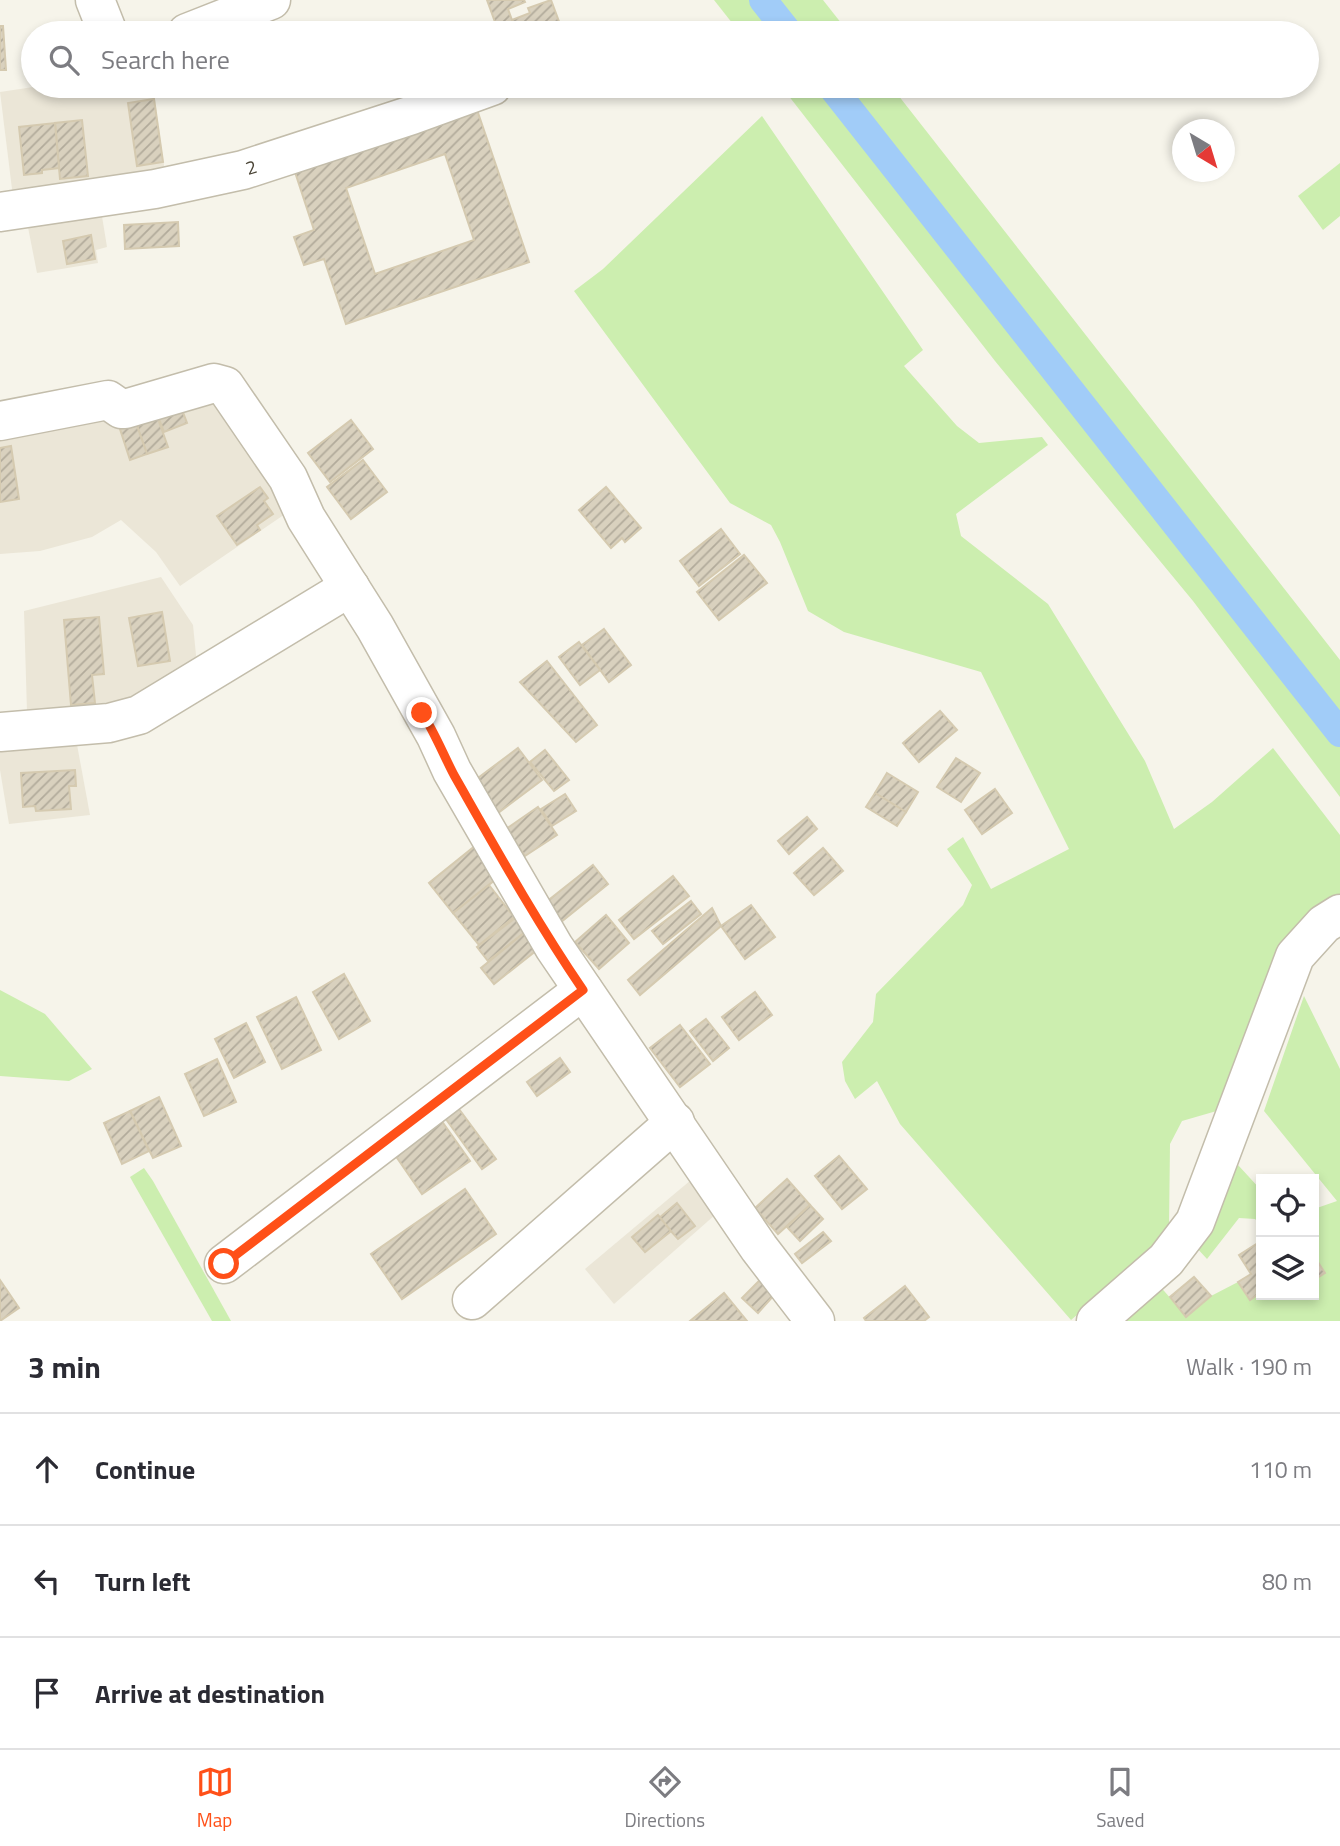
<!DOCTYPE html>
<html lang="en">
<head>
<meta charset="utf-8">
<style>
	:root { --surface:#fff; --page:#f2f2f3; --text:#2b2b33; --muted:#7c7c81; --line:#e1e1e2; --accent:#ff5018 }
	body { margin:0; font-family:"Titillium Web",sans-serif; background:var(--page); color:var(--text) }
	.controls { position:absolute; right:21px; bottom:21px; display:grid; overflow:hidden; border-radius:0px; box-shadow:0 4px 10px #0003 }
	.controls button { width:63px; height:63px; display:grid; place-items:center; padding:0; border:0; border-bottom:2px solid var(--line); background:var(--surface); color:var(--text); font:35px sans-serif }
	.compass { position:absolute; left:1172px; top:119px; width:63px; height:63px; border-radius:50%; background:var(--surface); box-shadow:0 4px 10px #0003; rotate:142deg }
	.stop { position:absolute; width:21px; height:21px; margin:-16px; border:5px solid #ff5018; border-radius:50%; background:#fff }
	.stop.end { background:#ff5018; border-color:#fff; box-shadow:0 2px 7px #0008 }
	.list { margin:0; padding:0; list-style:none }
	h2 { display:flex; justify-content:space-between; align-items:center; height:91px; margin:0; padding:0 28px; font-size:30px }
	h2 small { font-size:23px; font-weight:400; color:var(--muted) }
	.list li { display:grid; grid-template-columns:46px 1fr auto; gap:21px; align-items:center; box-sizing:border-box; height:112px; padding:0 28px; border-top:2px solid var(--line) }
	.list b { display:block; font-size:26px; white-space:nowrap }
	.list em { font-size:23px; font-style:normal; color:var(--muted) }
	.icon { flex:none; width:38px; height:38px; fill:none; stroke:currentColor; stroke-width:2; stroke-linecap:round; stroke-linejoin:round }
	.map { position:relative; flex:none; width:1340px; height:1321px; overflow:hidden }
	.search { position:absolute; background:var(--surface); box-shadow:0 4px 10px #0003; left:21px; right:21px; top:21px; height:77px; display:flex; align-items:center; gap:18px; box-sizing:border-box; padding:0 24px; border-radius:38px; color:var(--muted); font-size:26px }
	.sheet { height:427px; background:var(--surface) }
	nav { display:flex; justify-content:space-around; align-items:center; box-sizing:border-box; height:98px; border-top:2px solid var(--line); background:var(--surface); font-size:19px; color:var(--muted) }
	nav a { display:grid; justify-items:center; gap:4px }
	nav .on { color:var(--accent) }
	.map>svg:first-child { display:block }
	.residential { fill:#ebe6d7 }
	.grass { fill:#cceeaf }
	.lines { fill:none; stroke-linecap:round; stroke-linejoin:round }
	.canal { stroke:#a1ccf8; stroke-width:28 }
	.building { fill:url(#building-hatch); stroke:#d5cab0; stroke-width:2; fill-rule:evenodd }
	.minor-casing { stroke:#c3bdab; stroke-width:41 }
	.minor { stroke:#fff; stroke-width:38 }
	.route { stroke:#ff5018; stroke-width:9 }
	.labels { text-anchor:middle; stroke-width:6; stroke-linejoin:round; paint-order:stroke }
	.street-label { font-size:19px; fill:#4b4537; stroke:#fff }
</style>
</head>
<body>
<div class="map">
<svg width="1340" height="1321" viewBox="0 0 1340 1321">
	<defs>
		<pattern id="building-hatch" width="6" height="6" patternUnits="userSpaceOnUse" patternTransform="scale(1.75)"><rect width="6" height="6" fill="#d9d1be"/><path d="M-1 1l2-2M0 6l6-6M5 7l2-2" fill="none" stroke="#b2ab9b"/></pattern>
	</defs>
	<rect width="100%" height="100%" fill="#f6f4ea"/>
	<g class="residential">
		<path d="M40,86H153L165,172L13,197L0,92Z"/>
		<path d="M100,204L107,247L96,250L98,263L37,273L25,212Z"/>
		<path d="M213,387L291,510L180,586L156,552L121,520L92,537L40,551L0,554V431Z"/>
		<path d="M161,577L193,625L197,665L135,699L27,712L24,611Z"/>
		<path d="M73,723L90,815L9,824L0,770V731Z"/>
		<path d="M691,1180L716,1214L614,1304L585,1269Z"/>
	</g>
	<g class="grass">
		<path d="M714,0H823L849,33H740Z"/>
		<path d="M781,86H891L1340,660V797L1193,601L995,361Z"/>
		<path d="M762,116L923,350L904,366L957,426L979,443L1042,437L1048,445L956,514L961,536L1048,604L1145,761L1174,829L1212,802L1273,748L1340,835V900L1220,1110L1182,1121L1170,1144L1169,1227L1159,1241L1122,1277L1071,1320L900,1124L877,1081L855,1099L845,1081L842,1062L873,1022L876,994L963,905L972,885L947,849L963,837L991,889L1069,849L981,672L844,632L808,611L780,542L771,525L730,503L574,291L603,269Z"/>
		<path d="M1340,163V216L1323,230L1298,196Z"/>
		<path d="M0,990L45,1014L92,1069L69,1081L0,1076Z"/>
		<path d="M1304,996L1340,1069V1321H1116L1158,1284L1186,1316L1211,1296L1238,1282L1250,1299L1261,1292V1295H1314V1280L1325,1272L1314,1256V1209L1337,1201L1264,1111Z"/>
		<path d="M1238,1165L1261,1190V1225L1255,1219L1239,1218L1207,1259L1196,1247L1214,1222Z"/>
		<path d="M144,1168L153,1181L231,1321H212L135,1186L130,1177Z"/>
	</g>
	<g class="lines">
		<g class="canal">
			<path d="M763,0L789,33"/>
			<path d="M831,86L1340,733"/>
		</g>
	</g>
	<g class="building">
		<path d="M487,0H524L525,2L508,9L512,20L530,13L528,8L551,0L561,27L545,33H499Z"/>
		<path d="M0,26H3L6,70H0Z"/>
		<path d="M205,86H231L232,93L206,96Z"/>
		<path d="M154,99L163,162L137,166L128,103Z"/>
		<path d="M474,101L529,262L346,324L324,259L304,265L294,237L314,230L292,163ZM445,154L474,240L375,274L346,188Z"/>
		<path d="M82,120L88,176L60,179L55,123Z"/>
		<path d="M55,123L59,168L42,170V173L24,175L19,127Z"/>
		<path d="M178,222L179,246L125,249L124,225Z"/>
		<path d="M91,235L95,259L67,264L63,241Z"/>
		<path d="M181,407L187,423L164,432L158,416Z"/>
		<path d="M157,416L168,447L147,454L136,423Z"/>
		<path d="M351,420L373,449L330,482L308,453Z"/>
		<path d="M136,423L147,454L130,460L120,429Z"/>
		<path d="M11,446L19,499L0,502V448Z"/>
		<path d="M363,460L387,492L351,519L327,487Z"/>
		<path d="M260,487L268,498L264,501L273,514L257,525L260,530L237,545L217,516Z"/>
		<path d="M606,487L641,528L625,542L622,538L611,548L579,510Z"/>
		<path d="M721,529L740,554L699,586L680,561Z"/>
		<path d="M744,555L767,583L719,620L697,592Z"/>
		<path d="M162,612L170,661L138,666L129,618Z"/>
		<path d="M99,617L104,674L92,675L95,703L71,705L64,620Z"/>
		<path d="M604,629L631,665L609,682L582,645Z"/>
		<path d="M579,642L600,670L580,685L559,657Z"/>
		<path d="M547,661L597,725L576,742L520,682Z"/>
		<path d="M940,711L957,730L919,762L903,743Z"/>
		<path d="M518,748L542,780L498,813L474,781Z"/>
		<path d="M545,750L569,780L554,791L530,762Z"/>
		<path d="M956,758L980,773L961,802L937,787Z"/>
		<path d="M75,770L76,786H69L71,809L36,811L35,806L23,807L21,773Z"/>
		<path d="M887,773L918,792L906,812L875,793Z"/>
		<path d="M995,789L1012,813L982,834L965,810Z"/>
		<path d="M875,793L906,812L897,826L866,807Z"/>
		<path d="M565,794L576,811L552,826L541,809Z"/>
		<path d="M538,807L557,835L525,856L506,829Z"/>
		<path d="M807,817L817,829L789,854L778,841Z"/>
		<path d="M475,846L500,876L453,913L429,883Z"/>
		<path d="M823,848L843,871L814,895L794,873Z"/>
		<path d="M593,865L608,884L561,922L545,903Z"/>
		<path d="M673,876L689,896L634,939L619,920Z"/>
		<path d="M489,885L514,917L479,945L453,913Z"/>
		<path d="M691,901L701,914L663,944L652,931Z"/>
		<path d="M751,905L775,937L745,959L721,926Z"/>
		<path d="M712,908L721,926L640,995L628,980Z"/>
		<path d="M606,915L629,943L599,969L575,942Z"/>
		<path d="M518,916L529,929L488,961L477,947Z"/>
		<path d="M529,929L542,946L494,984L481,968Z"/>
		<path d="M344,974L370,1021L339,1039L313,992Z"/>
		<path d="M755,992L772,1015L739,1040L722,1017Z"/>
		<path d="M296,997L321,1050L282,1069L257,1017Z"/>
		<path d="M706,1019L729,1048L713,1061L690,1031Z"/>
		<path d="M246,1023L265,1062L234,1078L215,1039Z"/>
		<path d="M680,1025L710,1064L680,1087L650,1048Z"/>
		<path d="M560,1058L570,1072L537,1096L527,1082Z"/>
		<path d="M217,1059L236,1102L204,1116L185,1074Z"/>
		<path d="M159,1097L181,1146L153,1158L130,1111Z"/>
		<path d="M456,1105L496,1159L482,1169L443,1115Z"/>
		<path d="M130,1111L149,1151L122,1164L104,1123Z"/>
		<path d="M441,1120L470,1161L422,1194L393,1152Z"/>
		<path d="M839,1156L867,1189L842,1209L815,1176Z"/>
		<path d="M787,1179L810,1205L778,1234L755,1208Z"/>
		<path d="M465,1189L496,1234L402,1299L371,1254Z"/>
		<path d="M677,1203L695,1226L678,1239L659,1218Z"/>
		<path d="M810,1205L823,1219L800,1241L787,1227Z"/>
		<path d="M658,1215L671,1231L645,1252L632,1237Z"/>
		<path d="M823,1232L831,1241L802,1263L795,1254Z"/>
		<path d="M1261,1241V1292L1250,1300L1238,1282L1251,1274L1239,1255Z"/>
		<path d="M1314,1256L1325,1273L1314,1280Z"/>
		<path d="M1194,1277L1211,1296L1186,1317L1170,1297Z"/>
		<path d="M0,1280L19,1308L0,1321Z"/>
		<path d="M760,1280L775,1294L758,1313L742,1298Z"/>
		<path d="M905,1286L929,1317L924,1321H866L864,1318Z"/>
		<path d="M724,1293L747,1321H690Z"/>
	</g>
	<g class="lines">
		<defs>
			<g id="minor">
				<path d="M95,0L108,33"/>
				<path d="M187,33L271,0"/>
				<path d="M0,212L155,189L243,170L412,115L492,86"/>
				<path d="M0,421L108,400L121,409H125L214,383L225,386L288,478L306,518L375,627L436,736L452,771L554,947L759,1248L815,1321"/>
				<path d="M0,732L109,723L139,715L350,587"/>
				<path d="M224,1264L583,990"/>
				<path d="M472,1300L675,1122"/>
				<path d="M1096,1321L1166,1260L1195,1222L1295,956L1324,924L1340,914"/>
			</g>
		</defs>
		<use href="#minor" class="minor-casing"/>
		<use href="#minor" class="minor"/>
	</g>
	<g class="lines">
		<path class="route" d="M224,1264L583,990C536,921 495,847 454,775C443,754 435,733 422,713"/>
	</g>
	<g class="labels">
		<g class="street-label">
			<text transform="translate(251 167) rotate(-17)" y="7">2</text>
		</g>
	</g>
</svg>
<div class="controls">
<button><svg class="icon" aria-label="locate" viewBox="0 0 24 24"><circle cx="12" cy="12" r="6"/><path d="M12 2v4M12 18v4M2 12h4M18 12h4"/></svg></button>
<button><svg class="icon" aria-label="layers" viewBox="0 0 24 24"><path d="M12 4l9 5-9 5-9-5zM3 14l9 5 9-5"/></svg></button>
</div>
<svg class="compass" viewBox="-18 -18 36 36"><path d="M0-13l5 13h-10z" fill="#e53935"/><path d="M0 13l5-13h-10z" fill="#7c7c81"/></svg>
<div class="stop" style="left:224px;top:1264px"></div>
<div class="stop end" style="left:422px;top:713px"></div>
<div class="search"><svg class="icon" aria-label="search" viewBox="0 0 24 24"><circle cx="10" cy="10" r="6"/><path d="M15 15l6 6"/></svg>Search here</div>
</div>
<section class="sheet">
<h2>3 min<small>Walk · 190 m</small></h2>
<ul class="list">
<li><svg class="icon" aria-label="ahead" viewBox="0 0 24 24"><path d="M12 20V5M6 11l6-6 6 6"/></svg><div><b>Continue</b></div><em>110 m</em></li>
<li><svg class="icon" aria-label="left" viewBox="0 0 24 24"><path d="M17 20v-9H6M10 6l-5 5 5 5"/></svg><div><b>Turn left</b></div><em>80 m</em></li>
<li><svg class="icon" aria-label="arrive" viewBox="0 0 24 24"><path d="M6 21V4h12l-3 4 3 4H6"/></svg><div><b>Arrive at destination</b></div></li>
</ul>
</section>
<nav>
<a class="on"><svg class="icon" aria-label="map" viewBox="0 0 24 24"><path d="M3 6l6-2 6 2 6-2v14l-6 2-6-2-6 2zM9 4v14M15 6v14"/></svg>Map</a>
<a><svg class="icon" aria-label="directions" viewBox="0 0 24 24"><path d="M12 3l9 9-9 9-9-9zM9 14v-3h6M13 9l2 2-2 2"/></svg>Directions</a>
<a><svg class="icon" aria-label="saved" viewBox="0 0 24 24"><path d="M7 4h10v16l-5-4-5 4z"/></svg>Saved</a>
</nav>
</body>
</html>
